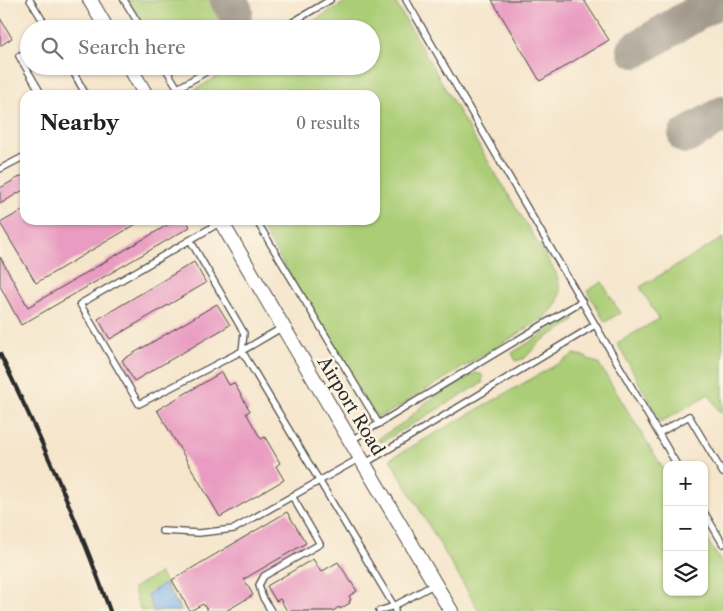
<!DOCTYPE html>
<html lang="en">
<head>
<meta charset="utf-8">
<style>
	:root { --surface:#fff; --page:#f2f2f2; --text:#202124; --muted:#757577; --line:#e0e0e0 }
	body { margin:0; font-family:"Libre Caslon Text",serif; background:var(--page); color:var(--text) }
	.controls { position:absolute; right:15px; bottom:15px; display:grid; overflow:hidden; border-radius:10px; box-shadow:0 1px 4px #0004 }
	.controls button { width:45px; height:45px; display:grid; place-items:center; padding:0; border:0; border-bottom:1px solid var(--line); background:var(--surface); color:var(--text); font:25px sans-serif }
	.list { margin:0; padding:0; list-style:none }
	h2 { display:flex; justify-content:space-between; align-items:center; height:65px; margin:0; padding:0 20px; font-size:21px }
	h2 small { font-size:16px; font-weight:400; color:var(--muted) }
	.icon { flex:none; width:28px; height:28px; fill:none; stroke:currentColor; stroke-width:2; stroke-linecap:round; stroke-linejoin:round }
	.map { position:relative; flex:none; width:723px; height:611px; overflow:hidden }
	.search { position:absolute; background:var(--surface); box-shadow:0 1px 4px #0004; left:20px; top:20px; width:360px; height:55px; display:flex; align-items:center; gap:12px; box-sizing:border-box; padding:0 18px; border-radius:28px; color:var(--muted); font-size:19px }
	.panel { position:absolute; background:var(--surface); box-shadow:0 1px 4px #0004; left:20px; top:90px; width:360px; height:135px; border-radius:15px }
	.map>svg:first-child { display:block }
	.green { fill:#aacd76; stroke:#6a7c50 }
	.water { fill:#7cb2eb; stroke:#546e8b }
	.lines { fill:none; stroke-linecap:round; stroke-linejoin:round }
	.taxiway { stroke:#90887b; stroke-width:36 }
	.building { fill:#e99bc1 }
	.service-casing { stroke:#494743; stroke-width:8 }
	.tertiary-casing { stroke:#494743; stroke-width:16 }
	.service { stroke:#fff; stroke-width:5.5 }
	.tertiary { stroke:#fff; stroke-width:14 }
	.rail { stroke:#2b2b2b; stroke-width:4 }
	.labels { text-anchor:middle; stroke-width:5; stroke-linejoin:round; paint-order:stroke }
	.street-label { font-size:18px; fill:#2b2b2b; stroke:#fcf5e5 }
</style>
</head>
<body>
<div class="map">
<svg width="723" height="611" viewBox="0 0 723 611">
	<rect width="100%" height="100%" fill="#fcf5e5"/>
	<filter id="ink" filterUnits="userSpaceOnUse"><feTurbulence type="fractalNoise" baseFrequency=".02" numOctaves="2"/><feDisplacementMap in="SourceGraphic" scale="10" xChannelSelector="R" yChannelSelector="G"/><feConvolveMatrix kernelMatrix="1 2 1 2 8 2 1 2 1" color-interpolation-filters="sRGB"/></filter>
	<filter id="wash" filterUnits="userSpaceOnUse"><feTurbulence type="fractalNoise" baseFrequency=".0096" numOctaves="4" result="noise"/><feDisplacementMap in="SourceGraphic" scale="20" xChannelSelector="R" yChannelSelector="G"/><feGaussianBlur stdDeviation="1.12" result="paint"/><feColorMatrix in="noise" values="0 0 0 0 0 0 0 0 0 0 0 0 0 0 0 0 0 1.4 0 .05"/><feComposite in="paint" operator="in"/></filter>
	<g filter="url(#wash)">
		<rect width="100%" height="100%" fill="#f5e5cb"/>
		<g class="green">
			<path d="M128,0H211L227,29H145Z"/>
			<path d="M349,0H394L474,138L556,273C563,294 561,303 544,318L388,413L375,417L257,220H375V95H186L235,66H371V29H299Z"/>
			<path d="M723,238V411L720,413L709,394L661,422L617,343L659,319L640,287Z"/>
			<path d="M602,282L620,313L605,322L587,291Z"/>
			<path d="M570,317L574,318L573,322L541,341L525,358L516,361L512,353Z"/>
			<path d="M575,354L583,356L599,364L667,475V592H704V535L723,565V611H479L390,459Z"/>
			<path d="M475,373L481,374L483,377L482,383L382,442L378,441L379,438L406,421L425,403Z"/>
			<path d="M160,573L182,611H141L133,588Z"/>
		</g>
		<path class="water" d="M162,585H165L180,611H154L147,595Z"/>
		<g class="lines">
			<g class="taxiway">
				<path d="M228,0L235,11"/>
				<path d="M635,50L718,0"/>
				<path d="M686,136L723,114"/>
			</g>
		</g>
		<g id="blocks">
			<g class="building">
				<path d="M492,0H584L609,40L540,81Z"/>
				<path d="M0,18L12,38L0,46Z"/>
				<path d="M25,174V189L0,204V188Z"/>
				<path d="M25,209V220H143L36,283L0,223Z"/>
				<path d="M167,220H186L190,227L21,325L0,286V257L28,307L169,224Z"/>
				<path d="M194,262L206,283L110,339L98,319Z"/>
				<path d="M217,304L230,325L134,381L122,360Z"/>
				<path d="M222,372L229,385L234,383L250,411L246,413L261,439L265,437L280,463L276,466L284,480L220,517L157,410Z"/>
				<path d="M287,512L306,543L244,579L253,595L226,611H208L203,604L190,611L172,580Z"/>
				<path d="M313,559L321,572L338,562L357,591L349,596L351,600L349,601L350,603L340,609L339,607L333,611H287L280,599L276,601L267,586Z"/>
			</g>
		</g>
	</g>
	<g filter="url(#ink)">
		<use href="#blocks" fill-opacity="0" stroke="#494743" stroke-width="1"/>
		<g class="lines">
			<defs>
				<g id="service">
					<path d="M30,0L48,29"/>
					<path d="M124,0L142,29"/>
					<path d="M406,0L677,465"/>
					<path d="M281,29L330,0"/>
					<path d="M29,50L19,56L42,95"/>
					<path d="M70,66L86,95"/>
					<path d="M164,66L182,95"/>
					<path d="M178,88L216,66"/>
					<path d="M0,169L25,156"/>
					<path d="M256,220L379,424"/>
					<path d="M190,240L221,222"/>
					<path d="M283,327L242,351L139,404L80,304L190,240L244,333L242,351L394,606L435,584"/>
					<path d="M659,433L689,416L723,473"/>
					<path d="M350,441L582,301"/>
					<path d="M364,464L595,325"/>
					<path d="M704,512L723,544"/>
					<path d="M162,531L199,533L234,529L360,458"/>
					<path d="M271,611L262,596L259,585L264,576L320,544L292,496"/>
					<path d="M379,611L394,606L395,611"/>
				</g>
				<g id="tertiary">
					<path d="M90,0L107,29"/>
					<path d="M129,66L146,95"/>
					<path d="M220,220L451,611"/>
				</g>
			</defs>
			<use href="#service" class="service-casing"/>
			<use href="#tertiary" class="tertiary-casing"/>
			<use href="#service" class="service"/>
			<use href="#tertiary" class="tertiary"/>
			<path class="rail" d="M0,354C41,438 79,523 110,611"/>
		</g>
	</g>
	<g class="labels">
		<g class="street-label">
			<text transform="translate(351 406) rotate(59)" y="6">Airport Road</text>
		</g>
	</g>
</svg>
<div class="controls">
<button>+</button>
<button>−</button>
<button><svg class="icon" aria-label="layers" viewBox="0 0 24 24"><path d="M12 4l9 5-9 5-9-5zM3 14l9 5 9-5"/></svg></button>
</div>
<div class="search"><svg class="icon" aria-label="search" viewBox="0 0 24 24"><circle cx="10" cy="10" r="6"/><path d="M15 15l6 6"/></svg>Search here</div>
<section class="panel">
<h2>Nearby<small>0 results</small></h2>
<ul class="list">
</ul>
</section>
</div>
</body>
</html>
